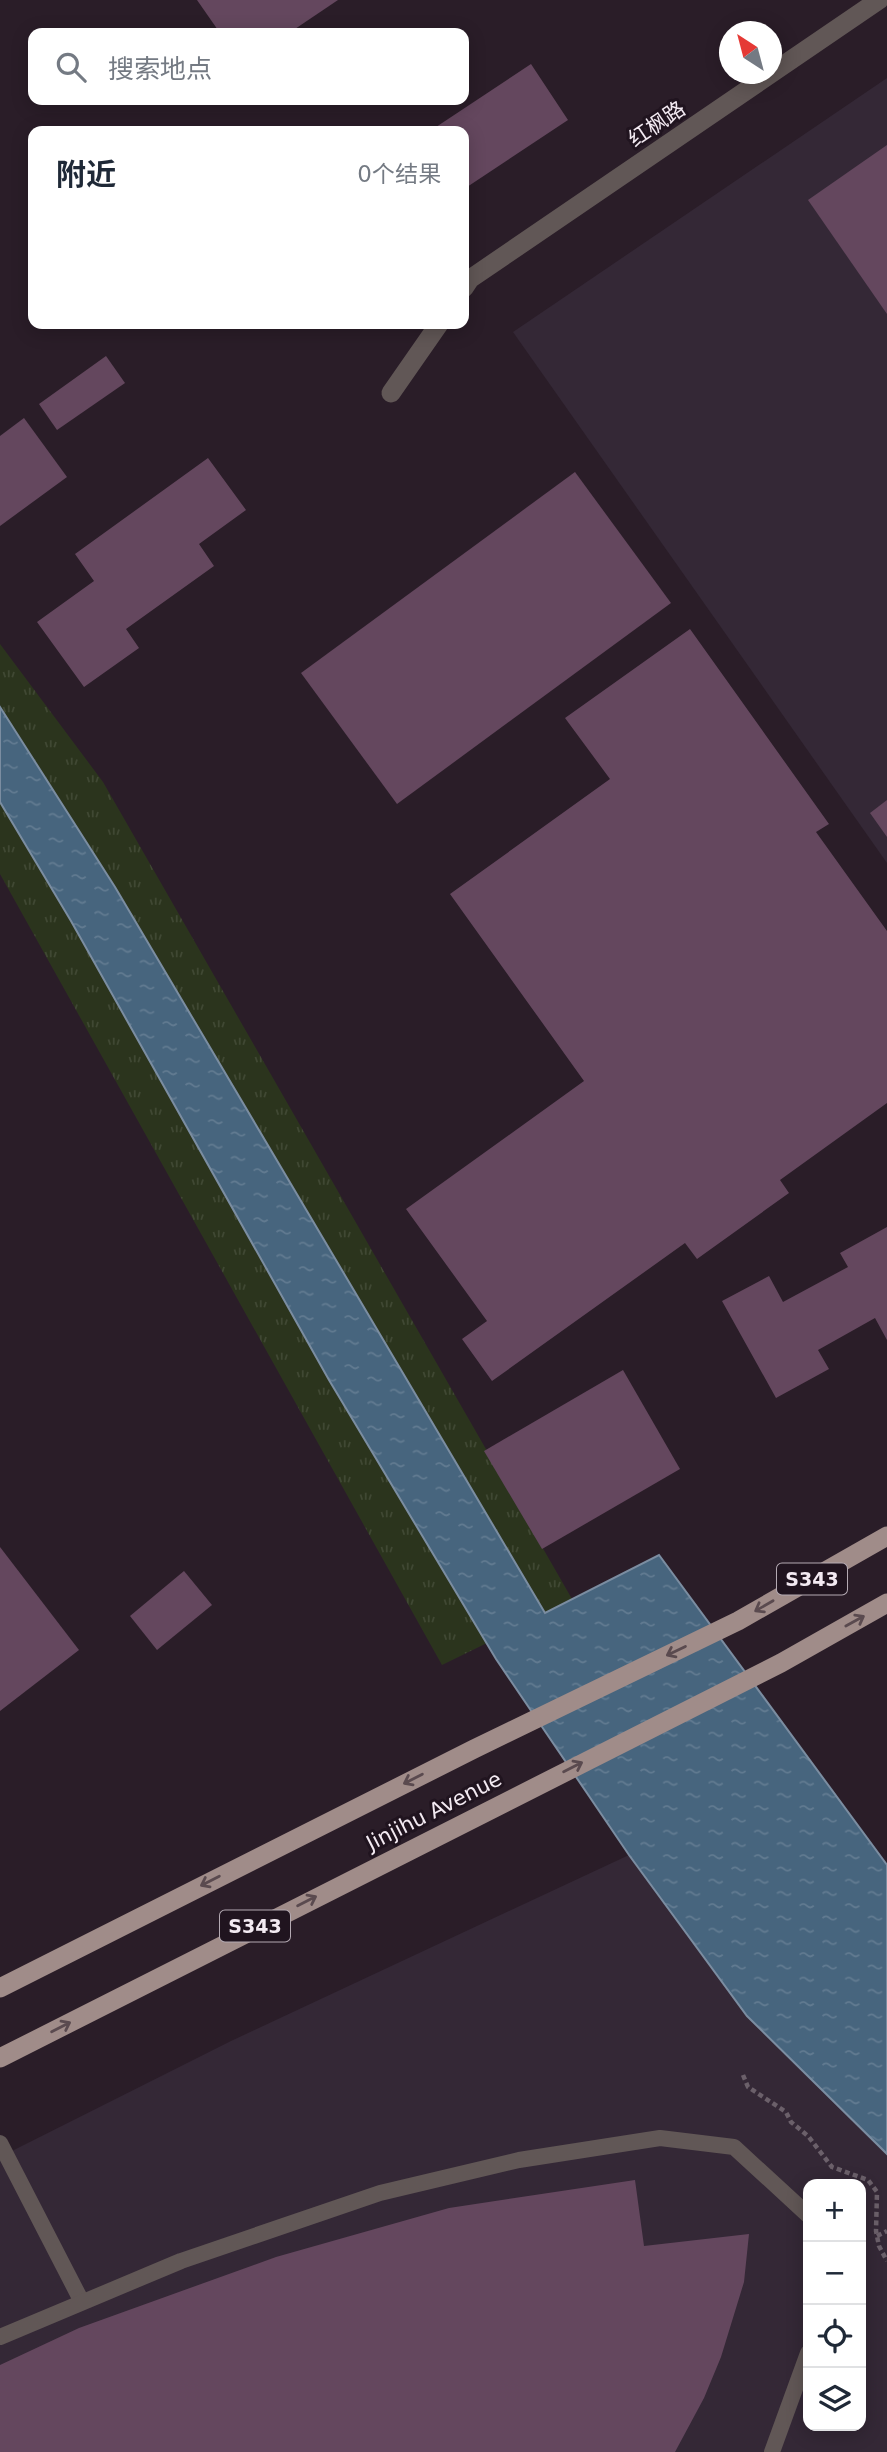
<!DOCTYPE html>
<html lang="zh">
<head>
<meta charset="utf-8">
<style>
	:root { --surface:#fff; --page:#f2f2f3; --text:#1f2937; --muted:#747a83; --line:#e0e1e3 }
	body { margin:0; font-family:"DejaVu Sans","Noto Sans SC",sans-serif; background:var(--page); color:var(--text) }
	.controls { position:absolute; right:21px; bottom:21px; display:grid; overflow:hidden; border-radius:14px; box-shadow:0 4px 18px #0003 }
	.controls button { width:63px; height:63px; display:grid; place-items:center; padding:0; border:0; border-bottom:2px solid var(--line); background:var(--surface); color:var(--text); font:35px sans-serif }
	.compass { position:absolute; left:719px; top:21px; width:63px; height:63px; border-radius:50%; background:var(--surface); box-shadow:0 4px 18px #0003; rotate:324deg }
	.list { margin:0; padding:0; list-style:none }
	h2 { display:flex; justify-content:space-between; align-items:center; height:91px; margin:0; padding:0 28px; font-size:30px }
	h2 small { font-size:23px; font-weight:400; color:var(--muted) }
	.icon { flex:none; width:38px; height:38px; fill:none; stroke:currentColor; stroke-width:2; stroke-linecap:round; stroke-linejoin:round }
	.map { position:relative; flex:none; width:887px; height:2452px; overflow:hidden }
	.search { position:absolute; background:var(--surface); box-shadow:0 4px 18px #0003; left:28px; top:28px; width:441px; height:77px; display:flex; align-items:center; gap:18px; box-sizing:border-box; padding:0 24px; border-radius:14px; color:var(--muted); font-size:26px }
	.panel { position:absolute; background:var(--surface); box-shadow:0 4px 18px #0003; left:28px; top:126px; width:441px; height:203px; border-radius:14px }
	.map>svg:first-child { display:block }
	.commercial { fill:#342836; fill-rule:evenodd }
	.grass { fill:url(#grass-tufts) }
	.water { fill:url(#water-ripples); stroke:#7b8da1; stroke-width:2 }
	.building { fill:#64475e }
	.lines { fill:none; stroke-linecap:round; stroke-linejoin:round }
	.path { stroke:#6b606a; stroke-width:4.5; stroke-dasharray:5 3.5; stroke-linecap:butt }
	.service { stroke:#615756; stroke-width:16 }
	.tertiary { stroke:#615756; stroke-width:19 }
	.primary { stroke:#a08c89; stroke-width:19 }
	.oneway { stroke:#5a4a4f }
	.labels { text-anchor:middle; stroke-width:6; stroke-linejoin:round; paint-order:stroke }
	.shield { fill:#20141f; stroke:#b4aab3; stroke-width:2 }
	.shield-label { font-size:19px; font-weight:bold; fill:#f3eaf2 }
	.street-label { font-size:21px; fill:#f3eaf2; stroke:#20141f }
</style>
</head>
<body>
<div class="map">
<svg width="887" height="2452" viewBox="0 0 887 2452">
	<defs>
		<pattern id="grass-tufts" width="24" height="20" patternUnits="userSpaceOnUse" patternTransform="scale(1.75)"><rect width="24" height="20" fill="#2b341d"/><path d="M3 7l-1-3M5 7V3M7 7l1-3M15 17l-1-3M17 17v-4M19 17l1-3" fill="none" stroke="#404833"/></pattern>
		<pattern id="water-ripples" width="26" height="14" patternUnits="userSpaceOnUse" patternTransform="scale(1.75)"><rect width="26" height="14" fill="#47657e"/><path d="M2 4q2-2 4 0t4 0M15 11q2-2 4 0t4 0" fill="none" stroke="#627b91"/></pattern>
	</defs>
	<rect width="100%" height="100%" fill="#2a1d28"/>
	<g class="commercial">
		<path d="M887,78V863L513,332Z"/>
		<path d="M629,1855L747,2016L887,2154V2452H0V2157L231,2041ZM808,2184H861V2426H808Z"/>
	</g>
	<g class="grass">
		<path d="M0,644L103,782L572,1599L546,1614L115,887L0,707Z"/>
		<path d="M0,802L71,921L329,1380L487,1643L442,1665L0,874Z"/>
	</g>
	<path class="water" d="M0,707L115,887L545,1613L659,1555L887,1865V2154L747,2016L629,1855L496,1659L329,1380L71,921L0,802Z"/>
	<g class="building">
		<path d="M197,0H338L289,33H220Z"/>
		<path d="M531,64L568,120L464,189V131H430Z"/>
		<path d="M887,145V314L808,200Z"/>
		<path d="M106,356L125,383L57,430L39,404Z"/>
		<path d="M24,418L67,477L0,526V436Z"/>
		<path d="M208,458L246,510L199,544L214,566L126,629L139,648L84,687L37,622L94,581L75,554Z"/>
		<path d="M575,472L671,603L397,804L301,673Z"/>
		<path d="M690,629L829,824L816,832L887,931V1103L780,1180L789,1193L697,1259L685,1243L492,1381L462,1339L487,1321L406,1209L584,1081L450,894L610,779L565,718Z"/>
		<path d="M887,800V837L870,813Z"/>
		<path d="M887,1227V1340L875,1318L818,1350L829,1369L776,1398L722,1301L769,1276L783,1302L848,1267L840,1253Z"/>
		<path d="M623,1370L680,1469L542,1549L484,1451Z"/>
		<path d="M0,1547L79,1650L0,1711Z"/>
		<path d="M184,1571L212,1605L157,1650L130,1616Z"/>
		<path d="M635,2180L644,2246L749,2234L744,2282L721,2357L704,2398L675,2452H0V2365L79,2328L276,2257L449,2208Z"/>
	</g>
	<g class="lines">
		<g class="path">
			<path d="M743,2075L748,2087L786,2112L791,2122L808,2136L832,2167L868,2180L877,2192L876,2231L879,2246L887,2261"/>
			<path d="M877,2236L887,2231"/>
		</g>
		<g class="service">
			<path d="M0,2143L82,2302"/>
			<path d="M0,2337L181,2261L380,2193L519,2160L660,2138L734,2147L808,2215"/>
			<path d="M772,2452L808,2353"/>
		</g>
		<g class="tertiary">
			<path d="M464,288L470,279L879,0"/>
			<path d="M391,393L439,324"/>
		</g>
		<g class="primary">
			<path d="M0,1988L474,1749L738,1621L887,1536"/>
			<path d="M0,2058L781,1663L887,1603"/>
		</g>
	</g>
	<defs><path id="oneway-shaft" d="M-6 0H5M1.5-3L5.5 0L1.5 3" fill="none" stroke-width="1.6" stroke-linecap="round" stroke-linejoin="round" transform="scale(1.75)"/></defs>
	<g class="oneway">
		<use href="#oneway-shaft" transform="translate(764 1606) rotate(150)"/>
		<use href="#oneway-shaft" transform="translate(855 1621) rotate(-29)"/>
		<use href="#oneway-shaft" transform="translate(676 1651) rotate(154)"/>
		<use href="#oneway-shaft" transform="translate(573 1767) rotate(-27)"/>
		<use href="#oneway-shaft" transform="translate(413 1779) rotate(153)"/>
		<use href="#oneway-shaft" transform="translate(210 1881) rotate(153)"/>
		<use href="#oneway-shaft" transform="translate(307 1901) rotate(-27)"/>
		<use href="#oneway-shaft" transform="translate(61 2027) rotate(-27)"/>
	</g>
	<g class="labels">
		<g class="shield">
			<rect x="777" y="1563.5" width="70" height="31" rx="5"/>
			<rect x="220" y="1910.5" width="70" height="31" rx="5"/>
		</g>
		<g class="shield-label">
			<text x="812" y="1586">S343</text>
			<text x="255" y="1933">S343</text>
		</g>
		<g class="street-label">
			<text transform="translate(657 124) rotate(-34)" y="7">红枫路</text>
			<text transform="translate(434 1811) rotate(-27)" y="7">Jinjihu Avenue</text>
		</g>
	</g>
</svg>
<div class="controls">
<button>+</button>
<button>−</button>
<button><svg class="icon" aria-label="locate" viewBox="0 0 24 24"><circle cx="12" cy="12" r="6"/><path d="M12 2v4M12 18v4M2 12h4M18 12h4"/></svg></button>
<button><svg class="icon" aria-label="layers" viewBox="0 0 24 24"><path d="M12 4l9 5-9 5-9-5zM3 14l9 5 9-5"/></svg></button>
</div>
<svg class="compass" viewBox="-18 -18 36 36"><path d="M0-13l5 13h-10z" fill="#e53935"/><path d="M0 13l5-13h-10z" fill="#747a83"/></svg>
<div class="search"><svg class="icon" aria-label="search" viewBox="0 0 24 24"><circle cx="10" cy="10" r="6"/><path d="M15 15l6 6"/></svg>搜索地点</div>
<section class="panel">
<h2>附近<small>0个结果</small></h2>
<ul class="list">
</ul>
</section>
</div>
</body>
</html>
